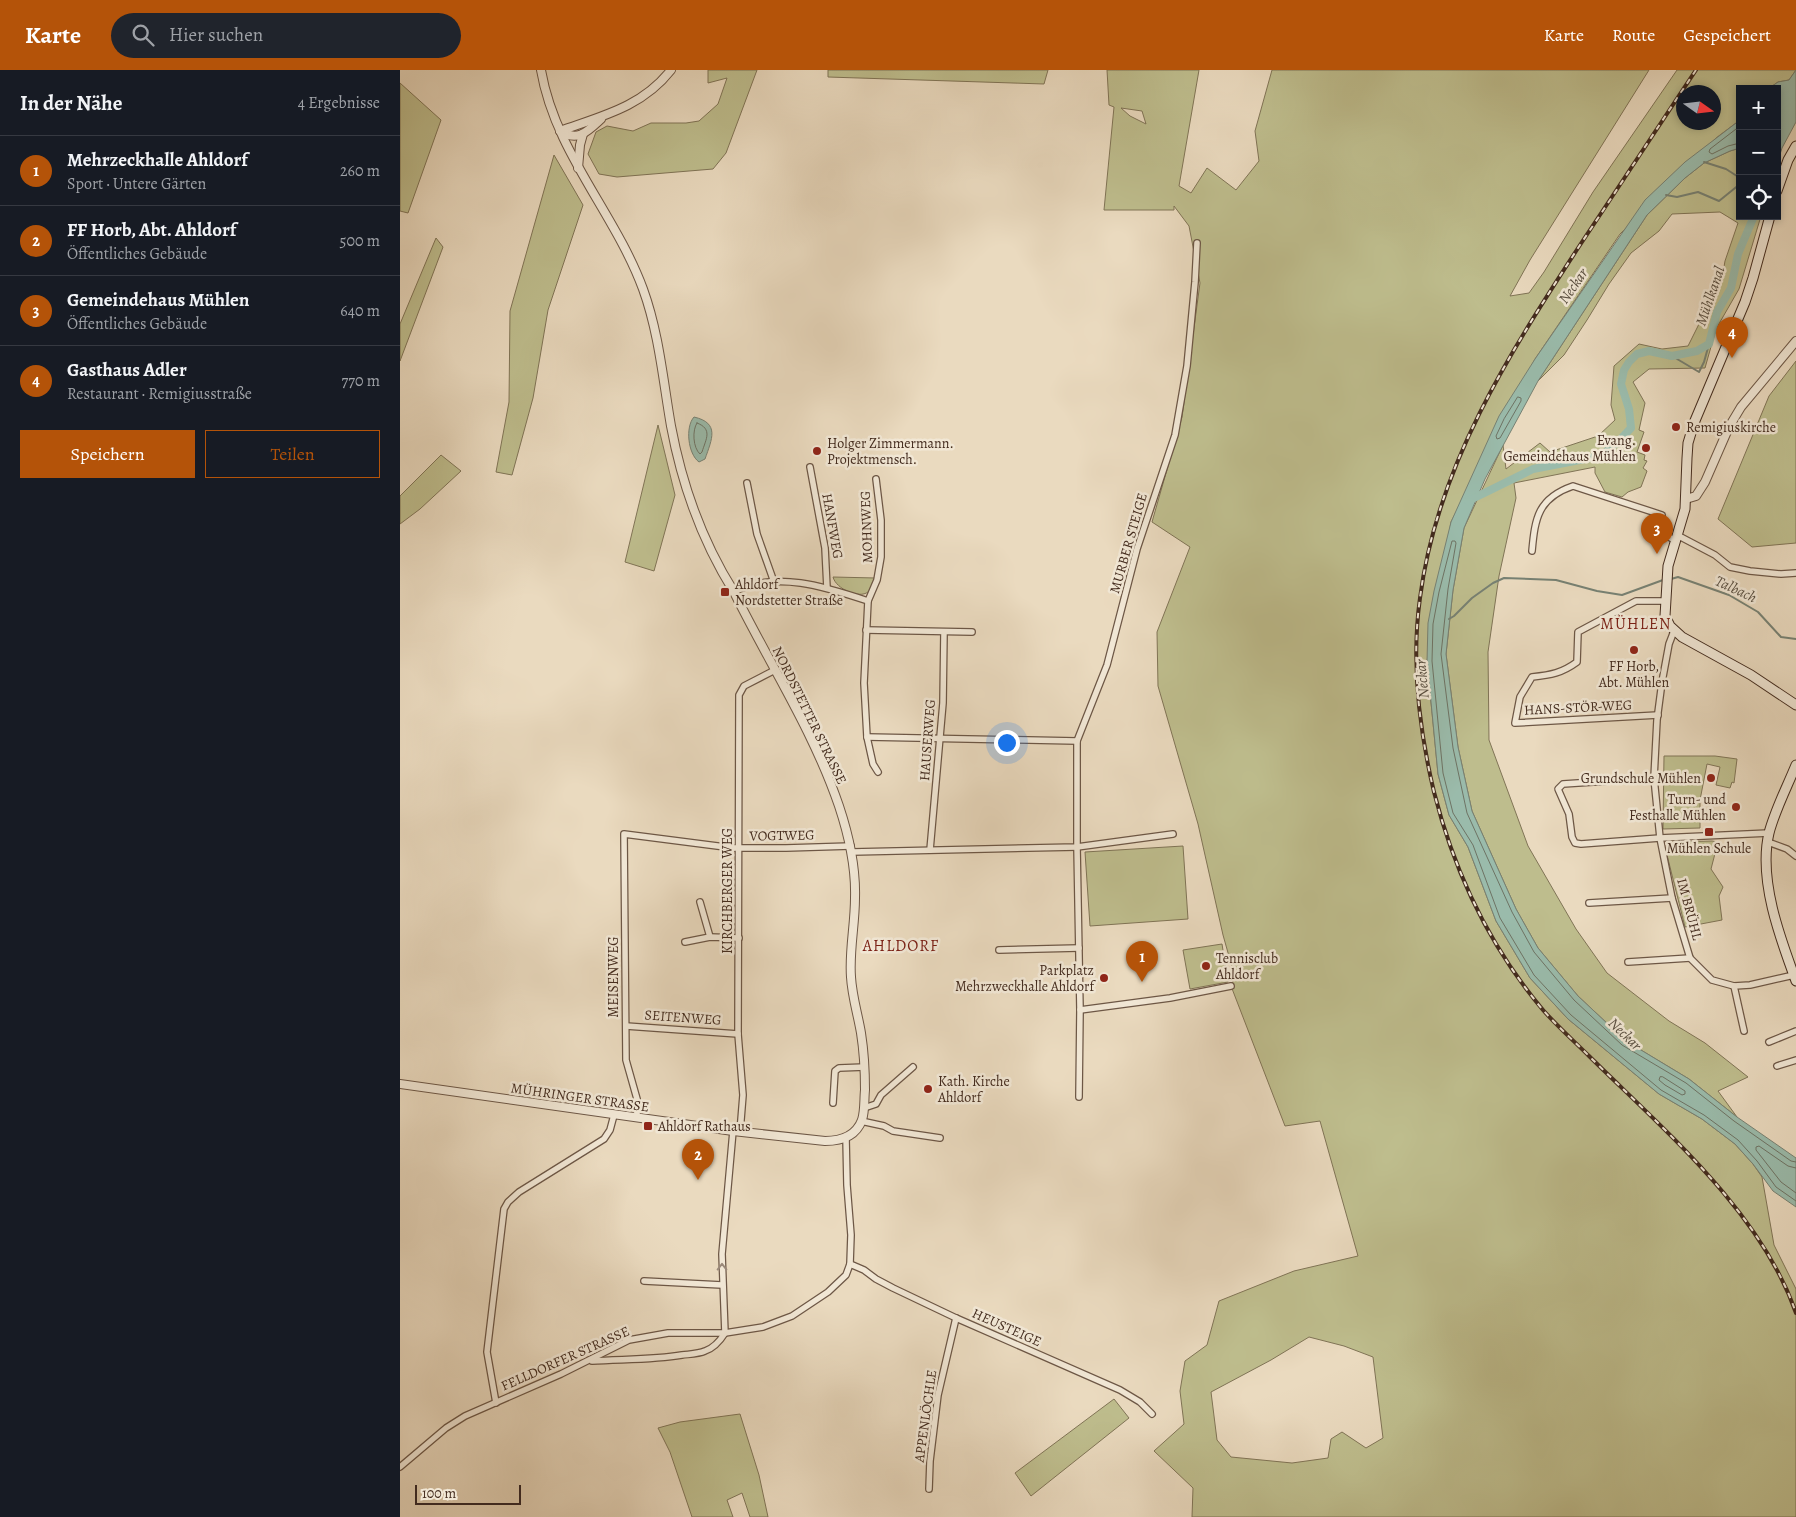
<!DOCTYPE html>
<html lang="de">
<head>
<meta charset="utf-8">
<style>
	:root { --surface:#171b24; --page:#20242c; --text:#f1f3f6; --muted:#9ea1a6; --line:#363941; --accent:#b45309 }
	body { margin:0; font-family:Alegreya,serif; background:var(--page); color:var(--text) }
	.controls { position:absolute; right:15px; top:15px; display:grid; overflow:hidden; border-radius:0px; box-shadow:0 2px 8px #0003 }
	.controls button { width:45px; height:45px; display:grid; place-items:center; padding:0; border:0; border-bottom:1px solid var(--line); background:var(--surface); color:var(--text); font:25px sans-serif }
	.compass { position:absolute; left:1276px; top:15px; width:45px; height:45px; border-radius:50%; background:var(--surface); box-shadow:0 2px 8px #0003; rotate:104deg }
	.scale { position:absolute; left:15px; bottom:12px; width:106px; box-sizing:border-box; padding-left:5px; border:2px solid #432b1e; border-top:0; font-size:14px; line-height:18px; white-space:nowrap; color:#432b1e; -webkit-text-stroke:4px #f1e7d5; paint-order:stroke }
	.you { position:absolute; left:606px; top:672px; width:18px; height:18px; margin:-12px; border:4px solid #fff; border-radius:50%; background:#1a73e8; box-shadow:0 0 0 8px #1a73e833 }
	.badge { display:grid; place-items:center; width:32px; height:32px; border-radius:50%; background:var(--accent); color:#fff; font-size:16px; font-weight:700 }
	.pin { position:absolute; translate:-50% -41px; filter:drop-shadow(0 1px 2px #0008) }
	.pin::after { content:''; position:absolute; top:26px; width:18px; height:15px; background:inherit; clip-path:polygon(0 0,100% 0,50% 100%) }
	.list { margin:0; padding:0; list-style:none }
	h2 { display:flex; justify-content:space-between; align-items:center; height:65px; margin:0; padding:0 20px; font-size:21px }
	h2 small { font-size:16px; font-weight:400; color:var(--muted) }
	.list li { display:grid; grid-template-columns:32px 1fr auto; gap:15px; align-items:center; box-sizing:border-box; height:70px; padding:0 20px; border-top:1px solid var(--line) }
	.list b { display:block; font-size:19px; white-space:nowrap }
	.list p { margin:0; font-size:16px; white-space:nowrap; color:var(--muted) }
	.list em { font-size:16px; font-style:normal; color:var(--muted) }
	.actions { display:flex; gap:10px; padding:15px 20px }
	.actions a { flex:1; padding:11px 0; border:1px solid var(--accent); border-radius:0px; text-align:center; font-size:18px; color:var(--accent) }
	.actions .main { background:var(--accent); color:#fff }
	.icon { flex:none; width:28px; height:28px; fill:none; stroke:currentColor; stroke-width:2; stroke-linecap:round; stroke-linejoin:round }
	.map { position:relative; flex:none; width:1396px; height:1447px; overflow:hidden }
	header { display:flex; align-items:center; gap:30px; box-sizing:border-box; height:70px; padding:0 25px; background:var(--accent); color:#fff }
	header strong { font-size:24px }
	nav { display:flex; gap:28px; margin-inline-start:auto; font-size:18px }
	.search { width:350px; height:45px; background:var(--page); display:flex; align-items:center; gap:12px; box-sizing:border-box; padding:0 18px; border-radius:28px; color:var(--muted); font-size:19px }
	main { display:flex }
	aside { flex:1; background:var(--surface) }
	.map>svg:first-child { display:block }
	.green { fill:#bebd8d; stroke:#807456; fill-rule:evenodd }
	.water { fill:#9abbab; stroke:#778173 }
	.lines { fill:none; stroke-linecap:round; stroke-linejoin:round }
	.shore { stroke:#6e7364; stroke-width:1 }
	.stream { stroke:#778173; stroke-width:2 }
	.canal { stroke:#9abbab; stroke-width:8 }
	.minor-casing { stroke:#6d5746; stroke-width:8 }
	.tertiary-casing { stroke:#6d5746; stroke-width:10 }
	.secondary-casing { stroke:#432b1e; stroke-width:11 }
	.minor { stroke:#f1e7d5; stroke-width:5.5 }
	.tertiary { stroke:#f1e7d5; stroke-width:8 }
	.secondary { stroke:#f1e7d5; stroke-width:9 }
	.rail-casing { stroke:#432b1e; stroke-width:4 }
	.rail { stroke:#f1e7d5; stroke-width:2; stroke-dasharray:5.5; stroke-linecap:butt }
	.oneway { stroke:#9a897a }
	.poi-dot { fill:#8f2418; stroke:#f1e7d5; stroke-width:2 }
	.labels { text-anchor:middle; stroke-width:5; stroke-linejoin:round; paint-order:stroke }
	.poi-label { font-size:14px; fill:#432b1e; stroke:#f1e7d5; text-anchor:start }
	.street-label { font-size:14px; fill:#432b1e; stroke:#f1e7d5 }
	.water-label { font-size:15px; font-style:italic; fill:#594f41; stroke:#f1e7d5 }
	.quarter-label { font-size:16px; letter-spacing:1px; fill:#7a1f14; stroke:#f1e7d5 }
</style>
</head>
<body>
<header>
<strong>Karte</strong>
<div class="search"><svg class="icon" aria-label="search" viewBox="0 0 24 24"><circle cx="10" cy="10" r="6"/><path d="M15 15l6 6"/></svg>Hier suchen</div>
<nav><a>Karte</a><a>Route</a><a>Gespeichert</a></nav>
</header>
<main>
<aside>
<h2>In der Nähe<small>4 Ergebnisse</small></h2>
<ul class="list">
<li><span class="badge">1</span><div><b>Mehrzeckhalle Ahldorf</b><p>Sport · Untere Gärten</p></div><em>260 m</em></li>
<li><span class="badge">2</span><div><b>FF Horb, Abt. Ahldorf</b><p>Öffentliches Gebäude</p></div><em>500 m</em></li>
<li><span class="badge">3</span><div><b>Gemeindehaus Mühlen</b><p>Öffentliches Gebäude</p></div><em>640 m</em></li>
<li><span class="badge">4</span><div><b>Gasthaus Adler</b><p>Restaurant · Remigiusstraße</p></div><em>770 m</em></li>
</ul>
<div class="actions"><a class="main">Speichern</a><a>Teilen</a></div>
</aside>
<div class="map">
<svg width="1396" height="1447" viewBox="0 0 1396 1447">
	<rect width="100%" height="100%" fill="#eadabf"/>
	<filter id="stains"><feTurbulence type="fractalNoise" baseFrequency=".004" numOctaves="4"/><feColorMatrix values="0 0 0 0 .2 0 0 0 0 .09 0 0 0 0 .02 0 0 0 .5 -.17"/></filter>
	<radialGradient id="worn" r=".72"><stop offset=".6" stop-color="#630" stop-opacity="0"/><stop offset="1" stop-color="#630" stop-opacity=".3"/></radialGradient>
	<g class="green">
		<path d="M308,0H357L326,83L313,99L217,107L199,104L188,84L196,62L207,56L233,61L251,53H286L299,51L318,34L327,8L308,13Z"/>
		<path d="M428,0H648L644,14L428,7Z"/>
		<path d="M707,0H799L779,116L791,123L807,98L836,120L859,91L855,61L872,0H1249L1130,190L1110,226L1129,223L1144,202L1193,122L1277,0H1396L1389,10L1378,12L1368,19H1340V50L1316,68L1220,164L1135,289L1051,452L1027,591L1038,704L1049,745L1068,777L1096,851L1130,908L1168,949L1259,1024L1302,1049L1335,1074L1353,1094L1362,1107L1374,1175L1396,1219V1447H792L793,1418L754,1381L784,1354L780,1321L785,1291L807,1275L819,1231L894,1201L958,1186L920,1051L885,1056L831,916L833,911L832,897L823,865L798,754L758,616L757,562L790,477L752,452L782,347L800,213L789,156L774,136V140H704L714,37L709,35ZM1284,22H1314V52H1284ZM721,38L742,41L746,54L730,46ZM909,1267L944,1276L973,1287L983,1368L966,1378L942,1362L931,1369L928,1388L892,1393L831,1387L817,1370L811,1322L871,1290Z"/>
		<path d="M0,13L41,50L8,143L0,141Z"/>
		<path d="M1340,78V146H1361L1339,219L1316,259L1305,298L1249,299L1233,312L1245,333L1239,360L1244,362L1237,382L1245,385L1244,390L1247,391L1243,398L1247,401L1241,417L1228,422L1222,427L1205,422L1195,403V397L1114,413L1116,428L1099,506L1088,582L1089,670L1128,776L1176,859L1207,903L1269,951L1305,973L1348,1007L1318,1021L1337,1047L1289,1009L1226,971L1178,926L1138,878L1116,839L1072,741L1058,677L1046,584L1053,520L1064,458L1103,375L1106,399L1140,373L1150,382L1198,366L1215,350L1211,335L1214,296L1239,274L1262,279L1288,276L1315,222L1321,214L1325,191L1338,153L1320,142L1272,144L1259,161L1231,183L1209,214L1187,250L1164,285L1138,311L1247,145L1285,108L1304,93L1330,81Z"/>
		<path d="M154,85L183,135L148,240L133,328L112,405L96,402L109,332L110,241Z"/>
		<path d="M36,168L43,177L0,291V254Z"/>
		<path d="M1396,291V473L1352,477L1318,449L1369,326Z"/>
		<path d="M258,355L275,425L254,501L225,492Z"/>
		<path d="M41,385L61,401L20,439L0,454V426Z"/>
		<path d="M433,507L476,508C474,513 473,518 468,522C459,529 436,519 433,507Z"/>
		<path d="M1264,686H1315L1337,689L1334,713L1332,712L1330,718L1316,715L1320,697L1307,694L1300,730V758L1263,759Z"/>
		<path d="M1312,771L1318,772L1311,799L1323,817L1319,826L1322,850L1285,857L1267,785L1268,777L1276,772Z"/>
		<path d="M783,776L788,849L690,856L685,782Z"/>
		<path d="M822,874L828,912L790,919L783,880Z"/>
		<path d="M714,1329L729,1348L631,1426L615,1403Z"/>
		<path d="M340,1344L359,1405L368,1447H350L342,1423L327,1430L333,1447H292L270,1382L258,1358L280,1352Z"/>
	</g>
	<g class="water">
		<path d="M1396,0V52L1382,78L1377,94V19H1368L1378,12L1389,10Z"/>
		<path d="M1340,50V78L1330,81L1304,93L1285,108L1247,145L1138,311L1085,409L1064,458L1053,520L1046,584L1058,677L1072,741L1116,839L1138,878L1178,926L1226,971L1289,1009L1337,1047L1396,1088V1137L1373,1121L1353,1094L1335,1074L1302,1049L1259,1024L1168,949L1130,908L1096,851L1068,777L1049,745L1038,704L1027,591L1028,553L1034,521L1051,452L1099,346L1135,289L1245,130L1285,92Z"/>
		<path d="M294,347C320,353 312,369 305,389L299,392C288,384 285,357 294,347Z"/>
	</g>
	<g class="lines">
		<g class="shore">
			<path d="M1340,56L1310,79L1309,82L1312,84L1328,76L1340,73"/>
			<path d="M1118,327L1121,328V331L1100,368L1097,369L1096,366L1104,349Z"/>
			<path d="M297,353C313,359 306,369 302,382L300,384C293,378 292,360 297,353Z"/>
			<path d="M1263,1007L1285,1021V1024L1282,1025L1265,1015L1259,1010L1260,1007Z"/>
			<path d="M1396,1092L1391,1091L1334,1051L1286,1013L1222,975L1174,930L1134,882L1112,842L1067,743L1053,678L1041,584L1048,519L1056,473L1055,471H1052L1039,522L1033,554L1032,591L1043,703L1053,743L1073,775L1100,848L1134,905L1171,945L1261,1020L1304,1045L1338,1070L1357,1091L1376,1117L1396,1131"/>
			<path d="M1396,1098L1388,1096L1359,1076L1356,1077V1080L1381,1112L1396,1123"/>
		</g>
		<g class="stream">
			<path d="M1304,92L1326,99L1340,108"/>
			<path d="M1266,125L1277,127L1298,122L1319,131L1340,114"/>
			<path d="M1272,286L1299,302L1304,292L1309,274"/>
			<path d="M1271,509L1278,507L1329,525L1358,542L1381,567L1396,569"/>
			<path d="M1049,549L1054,546L1072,528L1093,513L1104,508L1156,510L1197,521L1222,525L1263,510"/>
		</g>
		<path class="canal" d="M1068,431L1133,399L1190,388L1203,384L1218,372L1231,358L1229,339L1221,314L1224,300L1229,292L1237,284L1249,281L1272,286L1297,281L1309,274L1317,242L1331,218L1338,184L1354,146"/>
		<defs>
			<g id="minor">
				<path d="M410,397L425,478L427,518"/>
				<path d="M476,409L481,450V487L477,510L468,531L464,613L467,667L473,694L478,702"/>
				<path d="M347,413L357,464L374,512"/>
				<path d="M1277,465L1315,485L1330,497L1350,501L1381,504L1396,503"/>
				<path d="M1132,481C1135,448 1138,428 1173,416L1262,445L1260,463L1275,470"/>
				<path d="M334,522C375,500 426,517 468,531"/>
				<path d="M466,560L572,562"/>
				<path d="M1274,561L1269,574L1262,612L1257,650L1254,708L1260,768L1272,828L1290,888L1312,910L1334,916L1350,915L1394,905"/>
				<path d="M1258,645L1115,653L1120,627L1132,607C1151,605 1162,603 1177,592L1178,562L1236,531H1266"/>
				<path d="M467,667L677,671"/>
				<path d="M1254,708L1163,714L1158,719L1169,744L1172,767L1175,773L1181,774L1260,768L1369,763"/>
				<path d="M1368,772L1387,779L1396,786"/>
				<path d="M530,780L543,633L544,562"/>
				<path d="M452,782L677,777L773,764"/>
				<path d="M300,832L310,867"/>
				<path d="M1189,833L1272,828"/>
				<path d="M285,872L310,867L339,868"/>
				<path d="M599,880L679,878"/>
				<path d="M1228,892L1290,888"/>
				<path d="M1334,916L1344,961"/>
				<path d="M680,940L770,928L831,916"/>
				<path d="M226,956L338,964"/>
				<path d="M1369,972L1396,961"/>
				<path d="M1377,996L1396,990"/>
				<path d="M679,1027L680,940L677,777V671L707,595L737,479L775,365L787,296L795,212L797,173"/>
				<path d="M433,1033L435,1001L439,998L465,997"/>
				<path d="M464,1038L476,1034L481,1025L513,997"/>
				<path d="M237,1048V1029L226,990L224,764L333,778H386L451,776"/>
				<path d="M461,1051L484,1056L493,1061L540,1068"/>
				<path d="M340,1062L343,1025L338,964L339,625L344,616L375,600"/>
				<path d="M450,1194L464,1200L476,1209L493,1218L556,1248L720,1320L740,1332L752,1344"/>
				<path d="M244,1211L322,1215"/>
				<path d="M192,1291C222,1289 253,1290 282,1285C290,1284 298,1284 305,1281C314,1278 320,1271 325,1263L322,1184L333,1061"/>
				<path d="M96,1333L87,1282L104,1139L108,1132L119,1122L204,1069L210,1060L214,1045"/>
				<path d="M0,1397L46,1358L65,1346L161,1304L229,1270L268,1263H325L363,1257L392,1246L428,1222L446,1205L450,1194L451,1165L447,1115L446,1068"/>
				<path d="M529,1419L530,1391L538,1325L556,1248"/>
			</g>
			<g id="tertiary">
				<path d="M160,61C202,46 242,37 271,0"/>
				<path d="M160,61C178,72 187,62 201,49"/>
				<path d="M178,98L180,75L183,64"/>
				<path d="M1286,429L1296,426L1305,412L1329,357L1341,337L1396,271"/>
				<path d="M0,1014L333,1061L425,1071C441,1071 456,1066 462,1050C465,1041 464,1029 465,1020C465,1001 464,982 461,963C458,945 452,926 451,907C449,881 455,855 455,828C456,796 449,766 439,736C413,660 369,593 334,522C302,471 282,415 271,356C263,310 259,263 243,219C215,143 155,82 141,0"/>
			</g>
			<g id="secondary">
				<path d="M1377,121L1388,90L1396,76"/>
				<path d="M1370,146L1353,208L1345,232L1294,353L1288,373L1287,388L1285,439L1268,496L1265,546L1270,556L1282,567L1351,605L1396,635"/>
				<path d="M1396,695C1387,717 1375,740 1369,763C1358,809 1380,868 1396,911"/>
			</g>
		</defs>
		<use href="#minor" class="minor-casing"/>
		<use href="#tertiary" class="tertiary-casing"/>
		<use href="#secondary" class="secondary-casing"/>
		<use href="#minor" class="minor"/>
		<use href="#tertiary" class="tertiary"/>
		<use href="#secondary" class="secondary"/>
		<defs>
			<path id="rail" d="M1296,0C1257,58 1219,117 1180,175C1109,284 1037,396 1020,528C1011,592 1019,659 1034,722C1054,801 1090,877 1143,940C1157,956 1174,971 1189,986C1264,1060 1361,1142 1396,1243"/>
		</defs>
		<use href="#rail" class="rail-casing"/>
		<use href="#rail" class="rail"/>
	</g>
	<defs><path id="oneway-chevron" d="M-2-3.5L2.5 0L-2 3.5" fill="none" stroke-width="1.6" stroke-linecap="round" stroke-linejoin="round" transform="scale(1.25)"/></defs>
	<use class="oneway" href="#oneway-chevron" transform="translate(322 1197) rotate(-90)"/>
	<g class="poi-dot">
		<circle cx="1276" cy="357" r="5"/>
		<circle cx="1246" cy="378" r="5"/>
		<circle cx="417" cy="381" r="5"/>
		<rect x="320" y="517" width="10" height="10" rx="2.5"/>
		<circle cx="1234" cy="580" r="5"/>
		<circle cx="1311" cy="708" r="5"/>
		<circle cx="1336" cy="737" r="5"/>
		<rect x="1304" y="757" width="10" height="10" rx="2.5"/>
		<circle cx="806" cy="896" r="5"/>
		<circle cx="704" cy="908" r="5"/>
		<circle cx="528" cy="1019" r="5"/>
		<rect x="243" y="1051" width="10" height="10" rx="2.5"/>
	</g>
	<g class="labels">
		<g class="poi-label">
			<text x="1286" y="362">Remigiuskirche</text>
			<text x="1236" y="375" text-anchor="end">Evang.<tspan x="1236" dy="16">Gemeindehaus Mühlen</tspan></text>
			<text x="427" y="378">Holger Zimmermann.<tspan x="427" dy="16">Projektmensch.</tspan></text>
			<text x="335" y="519">Ahldorf<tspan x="335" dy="16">Nordstetter Straße</tspan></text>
			<text x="1234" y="601" text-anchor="middle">FF Horb,<tspan x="1234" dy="16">Abt. Mühlen</tspan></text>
			<text x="1301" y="713" text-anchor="end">Grundschule Mühlen</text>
			<text x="1326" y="734" text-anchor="end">Turn- und<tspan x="1326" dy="16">Festhalle Mühlen</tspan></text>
			<text x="1309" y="783" text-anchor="middle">Mühlen Schule</text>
			<text x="816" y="893">Tennisclub<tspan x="816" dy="16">Ahldorf</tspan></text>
			<text x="694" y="905" text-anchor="end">Parkplatz<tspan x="694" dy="16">Mehrzweckhalle Ahldorf</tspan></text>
			<text x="538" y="1016">Kath. Kirche<tspan x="538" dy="16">Ahldorf</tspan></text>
			<text x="258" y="1061">Ahldorf Rathaus</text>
		</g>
		<g class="street-label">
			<text transform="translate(433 456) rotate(80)" y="5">HANFWEG</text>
			<text transform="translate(466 457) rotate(-92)" y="5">MOHNWEG</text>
			<text transform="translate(728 473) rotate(-74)" y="5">MURBER STEIGE</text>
			<text transform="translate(1178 637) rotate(-3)" y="5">HANS-STÖR-WEG</text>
			<text transform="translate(410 645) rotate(64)" y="5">NORDSTETTER STRASSE</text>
			<text transform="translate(527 670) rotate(-86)" y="5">HAUSERWEG</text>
			<text transform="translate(382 765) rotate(-1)" y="5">VOGTWEG</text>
			<text transform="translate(327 821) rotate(-90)" y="5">KIRCHBERGER WEG</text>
			<text transform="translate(1290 839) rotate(75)" y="5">IM BRÜHL</text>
			<text transform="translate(213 907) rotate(-90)" y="5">MEISENWEG</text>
			<text transform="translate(283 947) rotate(4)" y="5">SEITENWEG</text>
			<text transform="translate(180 1027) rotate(8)" y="5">MÜHRINGER STRASSE</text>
			<text transform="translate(607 1257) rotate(24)" y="5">HEUSTEIGE</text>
			<text transform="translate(165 1288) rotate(-24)" y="5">FELLDORFER STRASSE</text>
			<text transform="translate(525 1346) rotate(-82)" y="5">APPENLÖCHLE</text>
		</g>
		<g class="water-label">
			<text transform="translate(1173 216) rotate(-55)" y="5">Neckar</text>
			<text transform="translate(1310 226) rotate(-71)" y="5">Mühlkanal</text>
			<text transform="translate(1336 519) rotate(25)" y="5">Talbach</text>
			<text transform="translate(1022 609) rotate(-95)" y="5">Neckar</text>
			<text transform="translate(1225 964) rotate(44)" y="5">Neckar</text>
		</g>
		<g class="quarter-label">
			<text x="1236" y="559">MÜHLEN</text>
			<text x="501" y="881">AHLDORF</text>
		</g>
	</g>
	<rect width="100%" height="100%" filter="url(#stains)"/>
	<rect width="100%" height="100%" fill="url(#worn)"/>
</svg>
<div class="controls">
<button>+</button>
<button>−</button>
<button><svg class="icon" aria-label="locate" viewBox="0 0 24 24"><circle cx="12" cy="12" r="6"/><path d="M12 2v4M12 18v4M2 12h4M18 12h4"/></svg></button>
</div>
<svg class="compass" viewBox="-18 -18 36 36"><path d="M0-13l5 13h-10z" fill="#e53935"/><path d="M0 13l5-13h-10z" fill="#9ea1a6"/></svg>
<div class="scale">100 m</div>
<div class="you"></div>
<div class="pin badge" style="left:742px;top:912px">1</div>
<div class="pin badge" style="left:298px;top:1110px">2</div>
<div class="pin badge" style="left:1257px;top:484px">3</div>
<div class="pin badge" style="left:1332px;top:288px">4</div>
</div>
</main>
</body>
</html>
